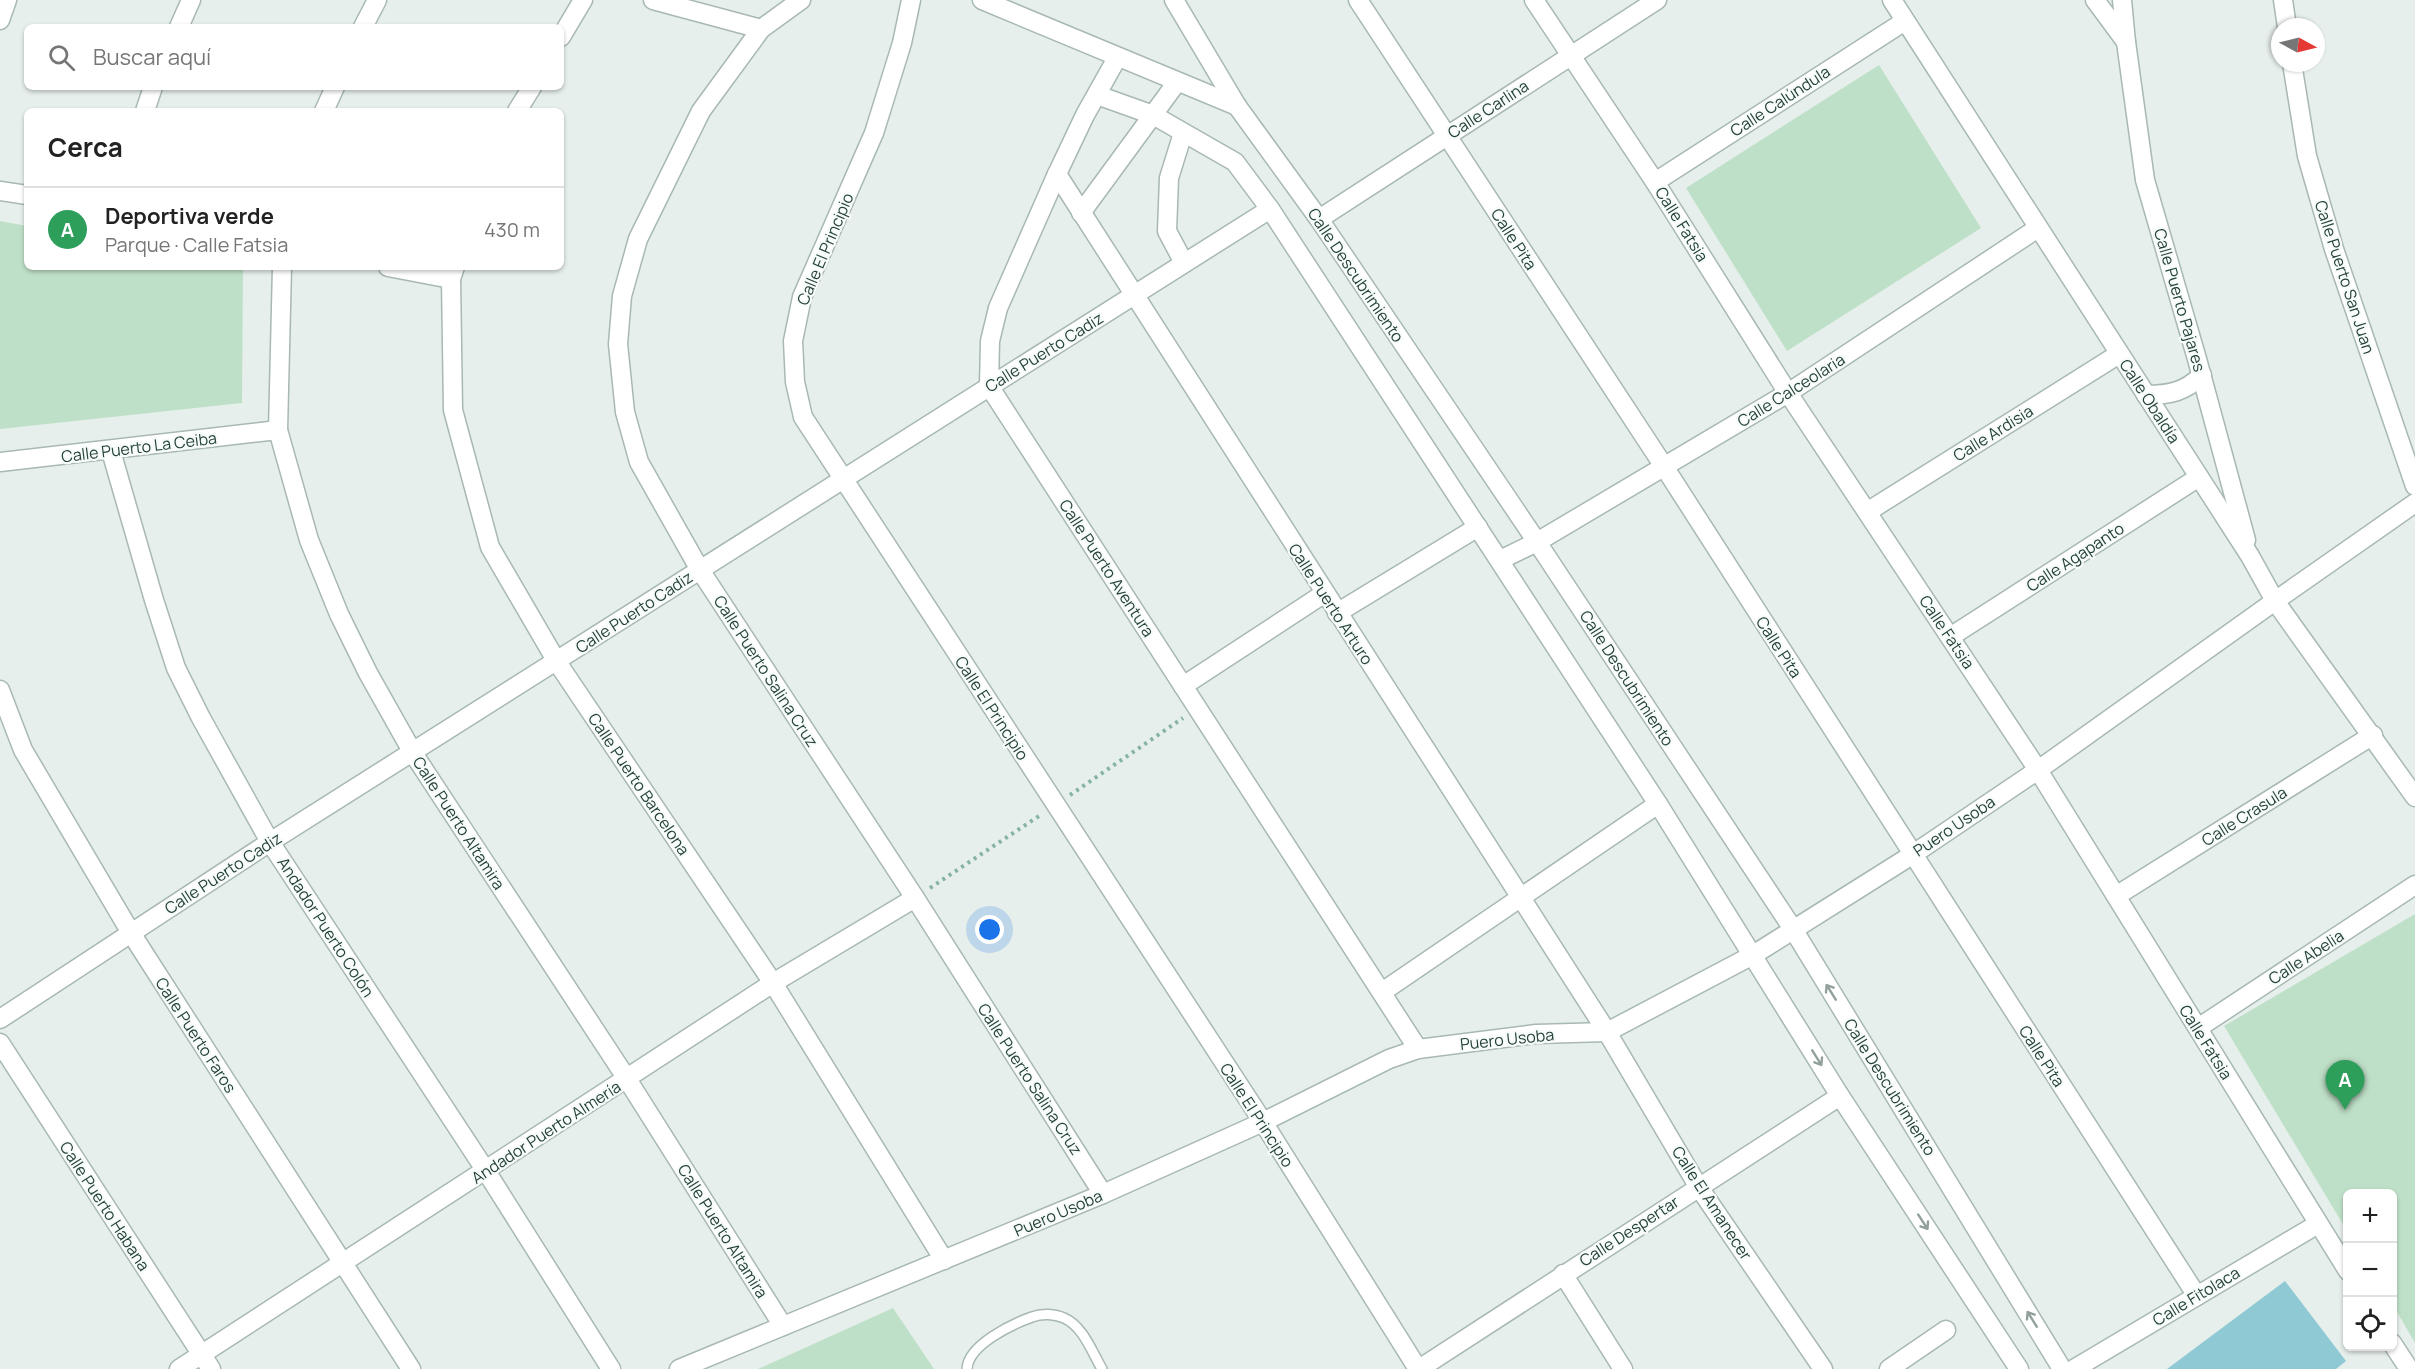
<!DOCTYPE html>
<html lang="es">
<head>
<meta charset="utf-8">
<style>
	:root { --surface:#fff; --page:#f6f6f6; --text:#222; --muted:#767676; --line:#e0e0e0; --accent:#d93025 }
	body { margin:0; font-family:Manrope,sans-serif; background:var(--page); color:var(--text) }
	.controls { position:absolute; right:18px; bottom:18px; display:grid; overflow:hidden; border-radius:9px; box-shadow:0 2px 4px #0004 }
	.controls button { width:54px; height:54px; display:grid; place-items:center; padding:0; border:0; border-bottom:2px solid var(--line); background:var(--surface); color:var(--text); font:30px sans-serif }
	.compass { position:absolute; left:2271px; top:18px; width:54px; height:54px; border-radius:50%; background:var(--surface); box-shadow:0 2px 4px #0004; rotate:97deg }
	.you { position:absolute; left:990px; top:930px; width:21px; height:21px; margin:-15px; border:4px solid #fff; border-radius:50%; background:#1a73e8; box-shadow:0 0 0 9px #1a73e833 }
	.badge { display:grid; place-items:center; width:39px; height:39px; border-radius:50%; background:var(--accent); color:#fff; font-size:20px; font-weight:700 }
	.pin { position:absolute; translate:-50% -50px; filter:drop-shadow(0 2px 3px #0008) }
	.pin::after { content:''; position:absolute; top:32px; width:21px; height:18px; background:inherit; clip-path:polygon(0 0,100% 0,50% 100%) }
	.list { margin:0; padding:0; list-style:none }
	h2 { display:flex; justify-content:space-between; align-items:center; height:78px; margin:0; padding:0 24px; font-size:26px }
	h2 small { font-size:20px; font-weight:400; color:var(--muted) }
	.list li { display:grid; grid-template-columns:39px 1fr auto; gap:18px; align-items:center; box-sizing:border-box; height:84px; padding:0 24px; border-top:2px solid var(--line) }
	.list b { display:block; font-size:22px; white-space:nowrap }
	.list p { margin:0; font-size:20px; white-space:nowrap; color:var(--muted) }
	.list em { font-size:20px; font-style:normal; color:var(--muted) }
	.icon { flex:none; width:33px; height:33px; fill:none; stroke:currentColor; stroke-width:2; stroke-linecap:round; stroke-linejoin:round }
	.map { position:relative; flex:none; width:2415px; height:1369px; overflow:hidden }
	.search { position:absolute; background:var(--surface); box-shadow:0 2px 4px #0004; left:24px; top:24px; width:540px; height:66px; display:flex; align-items:center; gap:15px; box-sizing:border-box; padding:0 21px; border-radius:9px; color:var(--muted); font-size:22px }
	.panel { position:absolute; background:var(--surface); box-shadow:0 2px 4px #0004; left:24px; top:108px; width:540px; height:162px; border-radius:9px }
	.map>svg:first-child { display:block }
	.green { fill:#bfe0c8 }
	.water { fill:#8ec9d4 }
	.lines { fill:none; stroke-linecap:round; stroke-linejoin:round }
	.service-casing { stroke:#a8b8b2; stroke-width:12 }
	.minor-casing { stroke:#a8b8b2; stroke-width:21 }
	.tertiary-casing { stroke:#a8b8b2; stroke-width:21 }
	.path { stroke:#86b3a5; stroke-width:4; stroke-dasharray:3 4.5; stroke-linecap:butt }
	.service { stroke:#fff; stroke-width:9 }
	.minor { stroke:#fff; stroke-width:18 }
	.tertiary { stroke:#fff; stroke-width:18 }
	.oneway { stroke:#92a09c }
	.labels { text-anchor:middle; stroke-width:4.5; stroke-linejoin:round; paint-order:stroke }
	.street-label { font-size:16px; fill:#24423a; stroke:#f7fbf9 }
</style>
</head>
<body>
<div class="map">
<svg width="2415" height="1369" viewBox="0 0 2415 1369">
	<rect width="100%" height="100%" fill="#e6efeb"/>
	<g class="green">
		<path d="M1879,65L1981,228L1787,351L1686,188Z"/>
		<path d="M0,221L27,226V267H243L242,403L0,429Z"/>
		<path d="M2415,914V1343L2393,1305L2392,1194H2348L2347,1231L2224,1026Z"/>
		<path d="M893,1308L934,1369H758Z"/>
	</g>
	<path class="water" d="M2285,1281L2346,1361L2336,1369H2167Z"/>
	<g class="lines">
		<defs>
			<path id="service" d="M967,1369C968,1345 1012,1324 1032,1317C1042,1313 1055,1314 1064,1318C1083,1326 1092,1352 1102,1369"/>
			<g id="minor">
				<path d="M653,0L761,29"/>
				<path d="M801,0L761,29L701,111L638,239L622,296L618,344L625,412L639,462L700,570L915,898L1103,1194"/>
				<path d="M911,0L902,43L874,133L802,297L793,341L795,382L803,417L1263,1122L1418,1369"/>
				<path d="M982,0L1237,106"/>
				<path d="M1174,0L1237,106L1319,219L1537,542L1793,929L2062,1369"/>
				<path d="M1358,0L1665,468L2197,1296"/>
				<path d="M1534,0L1655,182L1788,393L2038,770L2348,1271"/>
				<path d="M2095,0L2126,42"/>
				<path d="M2283,0L2287,27"/>
				<path d="M0,20L7,0"/>
				<path d="M179,27L191,0"/>
				<path d="M363,27L377,0"/>
				<path d="M561,37L583,0"/>
				<path d="M1117,58L1085,115L1057,174L998,308L990,341L989,386L1418,1049"/>
				<path d="M2292,63L2307,156L2318,194L2334,249L2415,486"/>
				<path d="M1097,95L1153,115L1235,162L1270,209L1658,804L1840,1096L2019,1369"/>
				<path d="M145,111L153,87"/>
				<path d="M324,111L335,87"/>
				<path d="M517,111L532,87"/>
				<path d="M1183,133L1169,178L1167,231L1184,263"/>
				<path d="M1057,174L1607,1032L1698,1186L1823,1369"/>
				<path d="M1655,182L1905,21"/>
				<path d="M0,191L27,195"/>
				<path d="M1081,213L1177,82"/>
				<path d="M1319,219L1657,0"/>
				<path d="M282,267L278,430L309,540L339,614L368,673L413,753L627,1079L783,1326"/>
				<path d="M388,267L451,279"/>
				<path d="M455,267L451,279L453,410L490,547L557,662L773,983L944,1260"/>
				<path d="M111,451L154,600L176,668L201,718L270,842L486,1171L611,1369"/>
				<path d="M0,462L278,430"/>
				<path d="M2415,503L2275,601L2415,797"/>
				<path d="M1867,512L2119,354"/>
				<path d="M1500,560L1537,542L1788,393L2038,228"/>
				<path d="M1337,613L1478,527"/>
				<path d="M1950,637L2199,477"/>
				<path d="M1183,686L1325,593"/>
				<path d="M0,690L23,750L131,933L411,1369"/>
				<path d="M2116,896L2373,735"/>
				<path d="M1382,992L1658,804"/>
				<path d="M0,1019L270,842L1270,209"/>
				<path d="M2198,1028L2415,885"/>
				<path d="M0,1043L211,1369"/>
				<path d="M1563,1274L1623,1369"/>
				<path d="M2392,1343L2409,1369"/>
				<path d="M179,1369L773,983L915,898"/>
				<path d="M1419,1369L1840,1096"/>
				<path d="M1889,1369L1946,1330"/>
				<path d="M2074,1369L2318,1224"/>
			</g>
			<g id="tertiary">
				<path d="M2122,0L2126,42L2145,180L2197,359L2246,540"/>
				<path d="M2146,395C2169,395 2185,392 2202,375"/>
				<path d="M679,1369L1103,1194L1263,1122L1389,1059L1418,1049L1536,1034L1607,1032L1753,955L1912,855L2038,770L2275,601L2250,556L1892,0"/>
			</g>
		</defs>
		<use href="#service" class="service-casing"/>
		<use href="#minor" class="minor-casing"/>
		<use href="#tertiary" class="tertiary-casing"/>
		<g class="path">
			<path d="M1070,795L1183,718"/>
			<path d="M930,888L1042,814"/>
		</g>
		<use href="#service" class="service"/>
		<use href="#minor" class="minor"/>
		<use href="#tertiary" class="tertiary"/>
	</g>
	<defs><path id="oneway-shaft" d="M-6 0H5M1.5-3L5.5 0L1.5 3" fill="none" stroke-width="1.6" stroke-linecap="round" stroke-linejoin="round" transform="scale(1.5)"/></defs>
	<g class="oneway">
		<use href="#oneway-shaft" transform="translate(1831 992) rotate(-122)"/>
		<use href="#oneway-shaft" transform="translate(1817 1058) rotate(58)"/>
		<use href="#oneway-shaft" transform="translate(1923 1222) rotate(57)"/>
		<use href="#oneway-shaft" transform="translate(2032 1319) rotate(-122)"/>
	</g>
	<g class="labels">
		<g class="street-label">
			<text transform="translate(1780 101) rotate(-33)" y="6">Calle Calúndula</text>
			<text transform="translate(1488 109) rotate(-33)" y="6">Calle Carlina</text>
			<text transform="translate(1682 224) rotate(58)" y="6">Calle Fatsia</text>
			<text transform="translate(1514 239) rotate(57)" y="6">Calle Pita</text>
			<text transform="translate(825 249) rotate(-67)" y="6">Calle El Principio</text>
			<text transform="translate(1356 275) rotate(56)" y="6">Calle Descubrimiento</text>
			<text transform="translate(2345 277) rotate(72)" y="6">Calle Puerto San Juan</text>
			<text transform="translate(2180 300) rotate(74)" y="6">Calle Puerto Pajares</text>
			<text transform="translate(1044 352) rotate(-32)" y="6">Calle Puerto Cadiz</text>
			<text transform="translate(1791 390) rotate(-32)" y="6">Calle Calceolaria</text>
			<text transform="translate(2150 401) rotate(57)" y="6">Calle Obaldía</text>
			<text transform="translate(1993 433) rotate(-32)" y="6">Calle Ardisia</text>
			<text transform="translate(139 447) rotate(-7)" y="6">Calle Puerto La Ceiba</text>
			<text transform="translate(2075 557) rotate(-33)" y="6">Calle Agapanto</text>
			<text transform="translate(1107 568) rotate(57)" y="6">Calle Puerto Aventura</text>
			<text transform="translate(1331 604) rotate(57)" y="6">Calle Puerto Arturo</text>
			<text transform="translate(634 612) rotate(-33)" y="6">Calle Puerto Cadiz</text>
			<text transform="translate(1947 632) rotate(56)" y="6">Calle Fatsia</text>
			<text transform="translate(1779 647) rotate(57)" y="6">Calle Pita</text>
			<text transform="translate(766 671) rotate(57)" y="6">Calle Puerto Salina Cruz</text>
			<text transform="translate(1627 678) rotate(57)" y="6">Calle Descubrimiento</text>
			<text transform="translate(992 708) rotate(57)" y="6">Calle El Principio</text>
			<text transform="translate(639 784) rotate(56)" y="6">Calle Puerto Barcelona</text>
			<text transform="translate(2244 816) rotate(-32)" y="6">Calle Crasula</text>
			<text transform="translate(459 823) rotate(57)" y="6">Calle Puerto Altamira</text>
			<text transform="translate(1954 826) rotate(-34)" y="6">Puero Usoba</text>
			<text transform="translate(223 873) rotate(-33)" y="6">Calle Puerto Cadiz</text>
			<text transform="translate(326 927) rotate(57)" y="6">Andador Puerto Colón</text>
			<text transform="translate(2306 957) rotate(-33)" y="6">Calle Abelia</text>
			<text transform="translate(196 1035) rotate(57)" y="6">Calle Puerto Faros</text>
			<text transform="translate(1507 1039) rotate(-6)" y="6">Puero Usoba</text>
			<text transform="translate(2206 1042) rotate(58)" y="6">Calle Fatsia</text>
			<text transform="translate(2042 1056) rotate(57)" y="6">Calle Pita</text>
			<text transform="translate(1030 1079) rotate(57)" y="6">Calle Puerto Salina Cruz</text>
			<text transform="translate(1890 1087) rotate(58)" y="6">Calle Descubrimiento</text>
			<text transform="translate(1257 1115) rotate(57)" y="6">Calle El Principio</text>
			<text transform="translate(546 1132) rotate(-33)" y="6">Andador Puerto Almería</text>
			<text transform="translate(1712 1203) rotate(57)" y="6">Calle El Amanecer</text>
			<text transform="translate(105 1206) rotate(57)" y="6">Calle Puerto Habana</text>
			<text transform="translate(1058 1213) rotate(-23)" y="6">Puero Usoba</text>
			<text transform="translate(723 1231) rotate(58)" y="6">Calle Puerto Altamira</text>
			<text transform="translate(1629 1231) rotate(-33)" y="6">Calle Despertar</text>
			<text transform="translate(2196 1296) rotate(-31)" y="6">Calle Fitolaca</text>
		</g>
	</g>
</svg>
<div class="controls">
<button>+</button>
<button>−</button>
<button><svg class="icon" aria-label="locate" viewBox="0 0 24 24"><circle cx="12" cy="12" r="6"/><path d="M12 2v4M12 18v4M2 12h4M18 12h4"/></svg></button>
</div>
<svg class="compass" viewBox="-18 -18 36 36"><path d="M0-13l5 13h-10z" fill="#e53935"/><path d="M0 13l5-13h-10z" fill="#767676"/></svg>
<div class="you"></div>
<div class="pin badge" style="left:2345px;top:1110px;background:#2e9e5b">A</div>
<div class="search"><svg class="icon" aria-label="search" viewBox="0 0 24 24"><circle cx="10" cy="10" r="6"/><path d="M15 15l6 6"/></svg>Buscar aquí</div>
<section class="panel">
<h2>Cerca<small></small></h2>
<ul class="list">
<li><span class="badge" style="background:#2e9e5b">A</span><div><b>Deportiva verde</b><p>Parque · Calle Fatsia</p></div><em>430 m</em></li>
</ul>
</section>
</div>
</body>
</html>
